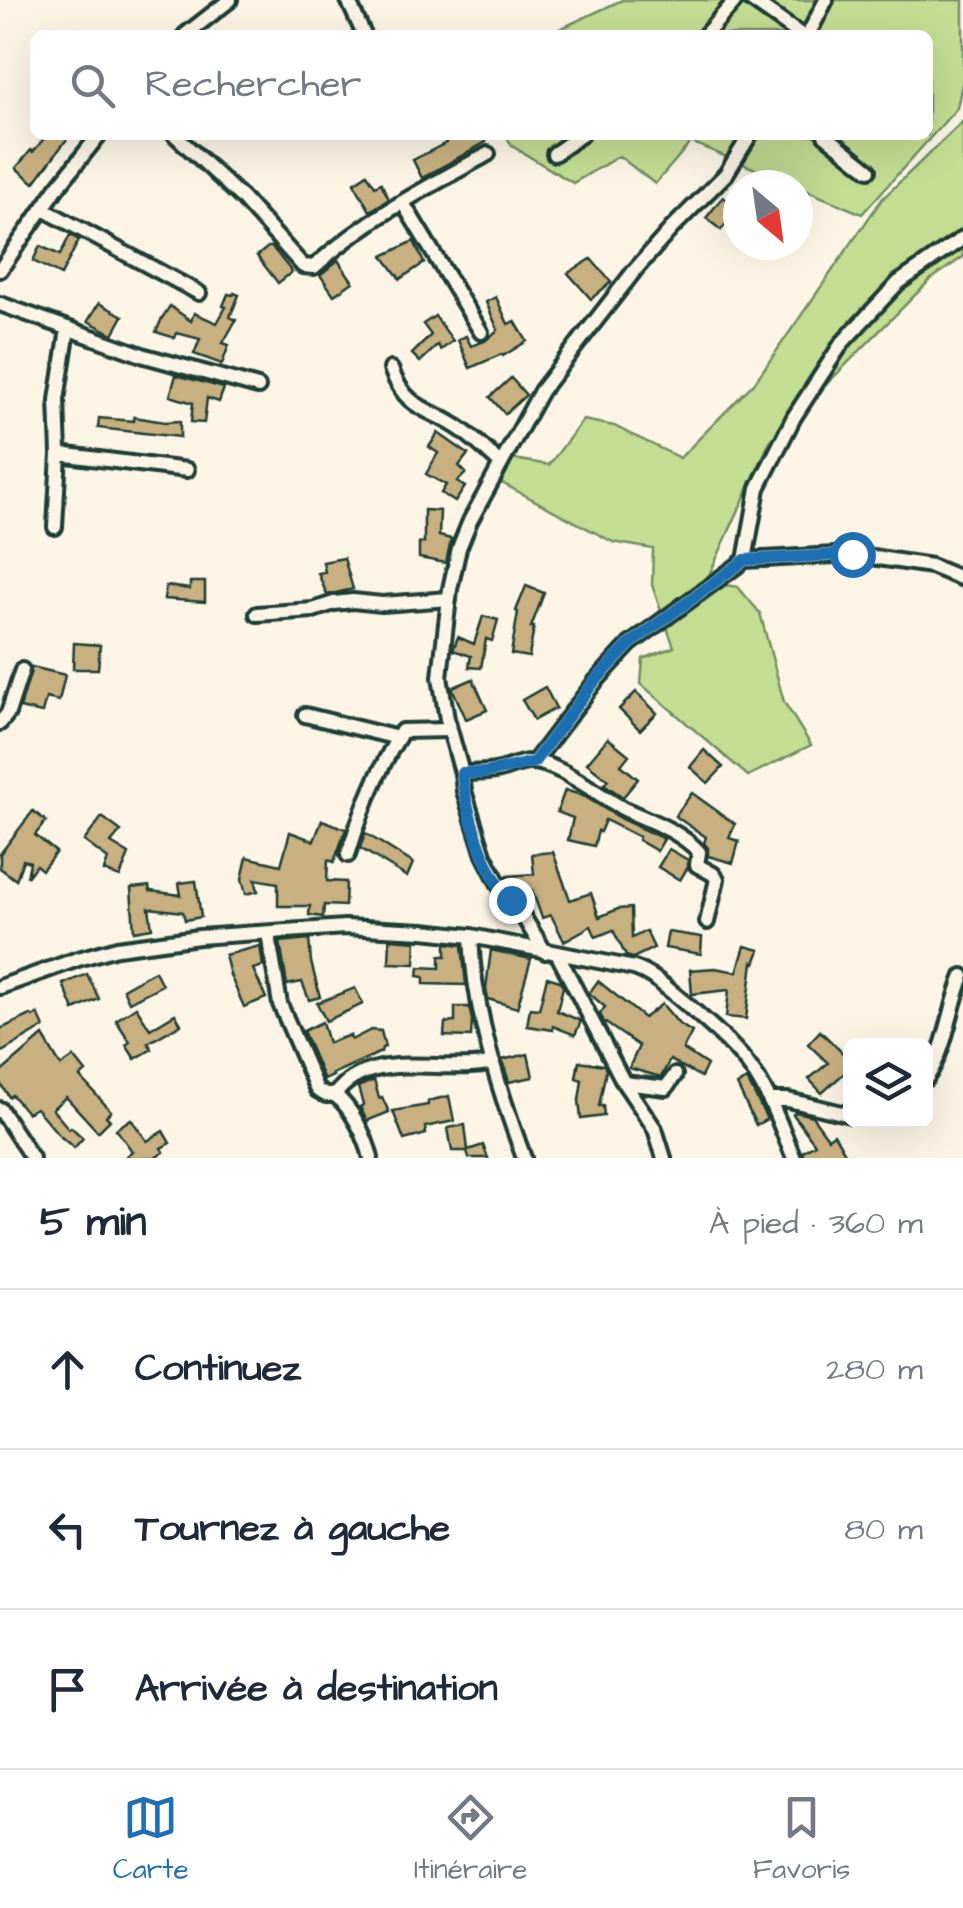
<!DOCTYPE html>
<html lang="fr">
<head>
<meta charset="utf-8">
<style>
	:root { --surface:#fff; --page:#f2f2f3; --text:#1f2937; --muted:#747a83; --line:#e0e1e3; --accent:#1f6fb2 }
	body { margin:0; font-family:"Architects Daughter",sans-serif; background:var(--page); color:var(--text) }
	.controls { position:absolute; right:30px; bottom:30px; display:grid; overflow:hidden; border-radius:15px; box-shadow:0 10px 40px #0002 }
	.controls button { width:90px; height:90px; display:grid; place-items:center; padding:0; border:0; border-bottom:2px solid var(--line); background:var(--surface); color:var(--text); font:50px sans-serif }
	.compass { position:absolute; left:723px; top:170px; width:90px; height:90px; border-radius:50%; background:var(--surface); box-shadow:0 10px 40px #0002; rotate:151deg }
	.stop { position:absolute; width:30px; height:30px; margin:-22px; border:8px solid #1f6fb2; border-radius:50%; background:#fff }
	.stop.end { background:#1f6fb2; border-color:#fff; box-shadow:0 2px 10px #0008 }
	.list { margin:0; padding:0; list-style:none }
	h2 { display:flex; justify-content:space-between; align-items:center; height:130px; margin:0; padding:0 40px; font-size:42px }
	h2 small { font-size:32px; font-weight:400; color:var(--muted) }
	.list li { display:grid; grid-template-columns:65px 1fr auto; gap:30px; align-items:center; box-sizing:border-box; height:160px; padding:0 40px; border-top:2px solid var(--line) }
	.list b { display:block; font-size:38px; white-space:nowrap }
	.list em { font-size:32px; font-style:normal; color:var(--muted) }
	.icon { flex:none; width:55px; height:55px; fill:none; stroke:currentColor; stroke-width:2; stroke-linecap:round; stroke-linejoin:round }
	.map { position:relative; flex:none; width:963px; height:1158px; overflow:hidden }
	.search { position:absolute; background:var(--surface); box-shadow:0 10px 40px #0002; left:30px; right:30px; top:30px; height:110px; display:flex; align-items:center; gap:25px; box-sizing:border-box; padding:0 35px; border-radius:15px; color:var(--muted); font-size:38px }
	.sheet { height:610px; background:var(--surface) }
	nav { display:flex; justify-content:space-around; align-items:center; box-sizing:border-box; height:140px; border-top:2px solid var(--line); background:var(--surface); font-size:28px; color:var(--muted) }
	nav a { display:grid; justify-items:center; gap:5px }
	nav .on { color:var(--accent) }
	.map>svg:first-child { display:block }
	.green { fill:#c3dd93; stroke:#718d64; stroke-width:2.5 }
	.building { fill:#c8b080; stroke:#1f3d34; stroke-width:2.5 }
	.lines { fill:none; stroke-linecap:round; stroke-linejoin:round }
	.minor-casing { stroke:#1f3d34; stroke-width:20 }
	.minor { stroke:#fcf5e5; stroke-width:12 }
	.route { stroke:#1f6fb2; stroke-width:12 }
</style>
</head>
<body>
<div class="map">
<svg width="963" height="1158" viewBox="0 0 963 1158">
	<rect width="100%" height="100%" fill="#fcf5e5"/>
	<filter id="ink" filterUnits="userSpaceOnUse"><feTurbulence type="fractalNoise" baseFrequency=".01" numOctaves="2"/><feDisplacementMap in="SourceGraphic" scale="20" xChannelSelector="R" yChannelSelector="G"/><feConvolveMatrix kernelMatrix="1 2 1 2 8 2 1 2 1" color-interpolation-filters="sRGB"/></filter>
	<g filter="url(#ink)">
		<g class="green">
			<path d="M622,0H963V79L957,108L862,214L798,187V185H793L691,142L655,184L619,156L573,183L512,146L506,135H928V35H547Z"/>
			<path d="M963,121V257L930,280L770,441L706,582L738,587L760,613L784,702L811,745L748,776L641,684L643,659L674,647L652,585L653,549L613,542L500,482L513,459L549,465L583,420L614,426L680,458L755,382L882,199Z"/>
		</g>
		<g class="building">
			<path d="M47,135H70L34,183L16,168L31,150L33,152Z"/>
			<path d="M453,135H482L486,142L422,178L413,160L446,143L445,140Z"/>
			<path d="M367,174L375,186L381,183L389,199L370,211L354,183Z"/>
			<path d="M723,197L738,208V224L730,219L721,230L706,218Z"/>
			<path d="M70,235L79,240L61,275L33,261L40,246L60,255Z"/>
			<path d="M414,241L424,263L400,279L383,256Z"/>
			<path d="M268,247H272L292,272L278,283L257,256Z"/>
			<path d="M591,259L611,282L591,299L568,273Z"/>
			<path d="M338,260L353,282L334,295L320,275Z"/>
			<path d="M234,293L239,295L230,317L236,320L223,343L229,345L222,364L194,354L200,339L177,333L175,338L156,332L162,318L170,306L191,321L194,313L217,323L226,307L223,306L228,294L233,295Z"/>
			<path d="M496,297L508,324L515,321L527,341L503,356L502,354L470,368L458,340L466,336L471,346L485,341L498,330L486,302Z"/>
			<path d="M99,303L123,316L113,334L88,321Z"/>
			<path d="M435,316L453,341L441,350L438,345L420,362L412,354L431,335L423,324Z"/>
			<path d="M176,375L224,388L219,402L207,398L204,423L191,422L193,403L170,396Z"/>
			<path d="M511,378L526,395L505,414L490,397Z"/>
			<path d="M134,417L165,422L180,421V437L98,428L99,418L134,421Z"/>
			<path d="M438,433L468,454L459,466L466,473L457,482L465,487L455,502L441,493L446,485L426,474L438,453L429,447Z"/>
			<path d="M424,510L440,511L439,536L451,539L446,563L419,558V543H424Z"/>
			<path d="M344,558L353,589L327,595L318,573L325,572L323,562Z"/>
			<path d="M190,582H205V602L164,599L166,586L190,589Z"/>
			<path d="M526,586L544,593L531,627H534L529,657L511,654L518,612L516,611Z"/>
			<path d="M483,616L498,620L492,641L486,639L481,668L469,667L471,656L453,650L458,637L474,644Z"/>
			<path d="M74,643L100,645L98,669H73Z"/>
			<path d="M32,667L65,675L59,701L46,698L42,713L20,708Z"/>
			<path d="M473,679L487,710L466,719L452,688Z"/>
			<path d="M545,687L556,708L534,720L522,700Z"/>
			<path d="M636,692L657,713L640,730L619,709Z"/>
			<path d="M608,738L629,755L621,765L638,779L623,797L604,784L608,780L587,763Z"/>
			<path d="M704,750L723,767L708,783L690,767Z"/>
			<path d="M565,790L584,796L621,819L664,839L657,851L638,840L639,837L605,820L600,832L598,831L594,846L568,840L573,818L557,812Z"/>
			<path d="M692,793L735,824L729,838L739,841L733,863L708,856V848L704,843L706,837L675,816Z"/>
			<path d="M33,811L46,821L35,835L56,852L42,870L36,865L27,877L30,862L23,860L16,880L0,868V854Z"/>
			<path d="M102,817L121,831L111,843L129,854L120,877L104,871L108,859L84,841Z"/>
			<path d="M322,820L346,829L334,862L328,860L327,881L346,882L345,906L324,905L323,917L309,915L310,906H278V883L255,879L258,891L246,894L242,879L247,857L281,865L290,832L314,841Z"/>
			<path d="M365,833L413,863L407,877L360,848Z"/>
			<path d="M669,849L688,860V867L680,880L658,867Z"/>
			<path d="M553,852L570,900L591,893L599,917L618,909L631,908L632,938L646,931L654,948L633,958L626,956L613,930L596,937L591,926L564,941L551,915L542,918L532,890L515,891L506,876L534,874L532,854Z"/>
			<path d="M196,881L201,917L185,920L183,912L149,908L152,928L134,931L131,888L149,886L150,891L181,895L179,883Z"/>
			<path d="M668,932L702,937L701,954L665,948Z"/>
			<path d="M309,939L311,962L320,997L309,1000L302,982L287,985L280,942Z"/>
			<path d="M390,939L416,941L415,964L389,963Z"/>
			<path d="M446,943L462,945L466,985L424,984V977L418,976L419,967L440,968V956H446Z"/>
			<path d="M260,946L263,966L253,969L266,998L244,1007L230,975L225,955Z"/>
			<path d="M745,946L760,950L755,963L753,962L746,1019L726,1017L729,990L692,994L690,970L715,968L737,972Z"/>
			<path d="M491,950L531,959L517,1008L488,999L486,988Z"/>
			<path d="M155,971L162,985L129,1002L123,989Z"/>
			<path d="M87,974L99,999L74,1010L63,984Z"/>
			<path d="M547,977L560,981L563,987L557,1011L581,1021L575,1035L553,1026V1030L527,1026L530,1008L539,1009Z"/>
			<path d="M598,981L644,1018L662,1004L679,1024L692,1032L683,1049L707,1065L701,1077L670,1060L661,1077L629,1068L639,1046L604,1022L600,1014L605,1007L589,993Z"/>
			<path d="M355,988L363,1004L326,1021L317,1003Z"/>
			<path d="M136,1007L150,1029L175,1014L181,1024L148,1043L152,1049L135,1059L126,1045L130,1042L116,1020Z"/>
			<path d="M455,1007H469L472,1020L471,1037L444,1036L445,1023L455,1022Z"/>
			<path d="M38,1014L44,1027L0,1053V1029L31,1015L33,1017Z"/>
			<path d="M322,1022L328,1043L350,1035L351,1040L371,1030L381,1031L385,1047L382,1048L381,1052L332,1074L333,1076L324,1080L303,1031Z"/>
			<path d="M820,1031L850,1060V1068L822,1093L809,1079L828,1063L808,1044Z"/>
			<path d="M43,1036L61,1066L74,1057L86,1072L80,1077L111,1111L106,1116L110,1120L98,1132L66,1097L52,1109L69,1129L71,1127L83,1138L74,1148L60,1136L36,1108L27,1113L12,1095L9,1097L0,1083V1073Z"/>
			<path d="M528,1054L533,1077L509,1082L502,1060Z"/>
			<path d="M579,1061L604,1065L606,1070L599,1106H603L604,1116L581,1119L579,1100L582,1080L576,1078Z"/>
			<path d="M374,1080L379,1098L382,1097L389,1112L367,1121L360,1107L363,1105L358,1087Z"/>
			<path d="M747,1080L767,1119L756,1125L737,1085Z"/>
			<path d="M449,1096L454,1121L425,1127L426,1134L404,1140L393,1111L428,1105V1101Z"/>
			<path d="M796,1112L812,1116L828,1138L834,1134L845,1153L835,1158H804L802,1152L815,1144L793,1114Z"/>
			<path d="M131,1119L147,1141L163,1131L170,1143L161,1148L164,1152L155,1158H124L132,1151L116,1129Z"/>
			<path d="M465,1125L468,1150L483,1145L488,1158H469L467,1151H452L448,1128Z"/>
		</g>
		<g class="lines">
			<defs>
				<g id="minor">
					<path d="M348,0L364,35"/>
					<path d="M751,0L801,35"/>
					<path d="M185,35L230,0"/>
					<path d="M705,35L736,0"/>
					<path d="M808,35L826,0"/>
					<path d="M175,135L242,198L303,266L314,267C365,220 427,187 488,154"/>
					<path d="M825,135L869,170"/>
					<path d="M554,154L581,135"/>
					<path d="M403,203L481,332"/>
					<path d="M43,209L199,293"/>
					<path d="M0,270L57,188L99,135"/>
					<path d="M0,304L145,356L258,387"/>
					<path d="M391,369C407,413 431,407 463,431C477,441 489,453 501,464"/>
					<path d="M59,454L187,470"/>
					<path d="M55,527L59,454L57,400L68,329"/>
					<path d="M745,560L758,488L794,417L842,343L898,283L963,238"/>
					<path d="M257,614L313,610L334,603L353,601L382,604L449,599"/>
					<path d="M305,715L398,738"/>
					<path d="M0,723L8,713L22,670"/>
					<path d="M534,762L595,682L630,644L745,560L852,554L931,566L963,579"/>
					<path d="M462,773C475,773 487,773 500,770C510,767 520,762 530,762C557,761 602,798 626,810C651,821 681,832 699,852L697,865L713,874L717,879L707,922"/>
					<path d="M348,855C360,813 379,768 402,731L449,730"/>
					<path d="M268,933L280,1004L317,1090L326,1095H335C352,1108 366,1137 371,1158"/>
					<path d="M471,936C474,1012 498,1087 524,1158"/>
					<path d="M545,952L518,908L504,894L484,855L464,791L462,773L447,719L440,677L442,659L450,589L459,548L470,521L541,391L635,270L672,228L726,174L750,135"/>
					<path d="M558,955L624,1083L666,1088L675,1075"/>
					<path d="M0,987L78,959L117,948L199,937L345,927L423,931L471,936L634,968C653,974 669,990 685,1003C710,1025 736,1046 755,1074C772,1100 782,1130 794,1158"/>
					<path d="M926,1079C947,1048 949,1010 963,976"/>
					<path d="M624,1083L655,1129L664,1158"/>
					<path d="M335,1095C369,1047 445,1075 493,1063"/>
					<path d="M769,1100H788L850,1115"/>
					<path d="M0,1109L32,1158"/>
				</g>
			</defs>
			<use href="#minor" class="minor-casing"/>
			<use href="#minor" class="minor"/>
		</g>
	</g>
	<g class="lines" filter="url(#ink)">
		<path class="route" d="M511,900C485,876 465,808 462,773H485L534,762L594,682L630,644L745,560L852,554"/>
	</g>
</svg>
<div class="controls">
<button><svg class="icon" aria-label="layers" viewBox="0 0 24 24"><path d="M12 4l9 5-9 5-9-5zM3 14l9 5 9-5"/></svg></button>
</div>
<svg class="compass" viewBox="-18 -18 36 36"><path d="M0-13l5 13h-10z" fill="#e53935"/><path d="M0 13l5-13h-10z" fill="#747a83"/></svg>
<div class="stop" style="left:852px;top:554px"></div>
<div class="stop end" style="left:511px;top:900px"></div>
<div class="search"><svg class="icon" aria-label="search" viewBox="0 0 24 24"><circle cx="10" cy="10" r="6"/><path d="M15 15l6 6"/></svg>Rechercher</div>
</div>
<section class="sheet">
<h2>5 min<small>À pied · 360 m</small></h2>
<ul class="list">
<li><svg class="icon" aria-label="ahead" viewBox="0 0 24 24"><path d="M12 20V5M6 11l6-6 6 6"/></svg><div><b>Continuez</b></div><em>280 m</em></li>
<li><svg class="icon" aria-label="left" viewBox="0 0 24 24"><path d="M17 20v-9H6M10 6l-5 5 5 5"/></svg><div><b>Tournez à gauche</b></div><em>80 m</em></li>
<li><svg class="icon" aria-label="arrive" viewBox="0 0 24 24"><path d="M6 21V4h12l-3 4 3 4H6"/></svg><div><b>Arrivée à destination</b></div></li>
</ul>
</section>
<nav>
<a class="on"><svg class="icon" aria-label="map" viewBox="0 0 24 24"><path d="M3 6l6-2 6 2 6-2v14l-6 2-6-2-6 2zM9 4v14M15 6v14"/></svg>Carte</a>
<a><svg class="icon" aria-label="directions" viewBox="0 0 24 24"><path d="M12 3l9 9-9 9-9-9zM9 14v-3h6M13 9l2 2-2 2"/></svg>Itinéraire</a>
<a><svg class="icon" aria-label="saved" viewBox="0 0 24 24"><path d="M7 4h10v16l-5-4-5 4z"/></svg>Favoris</a>
</nav>
</body>
</html>
